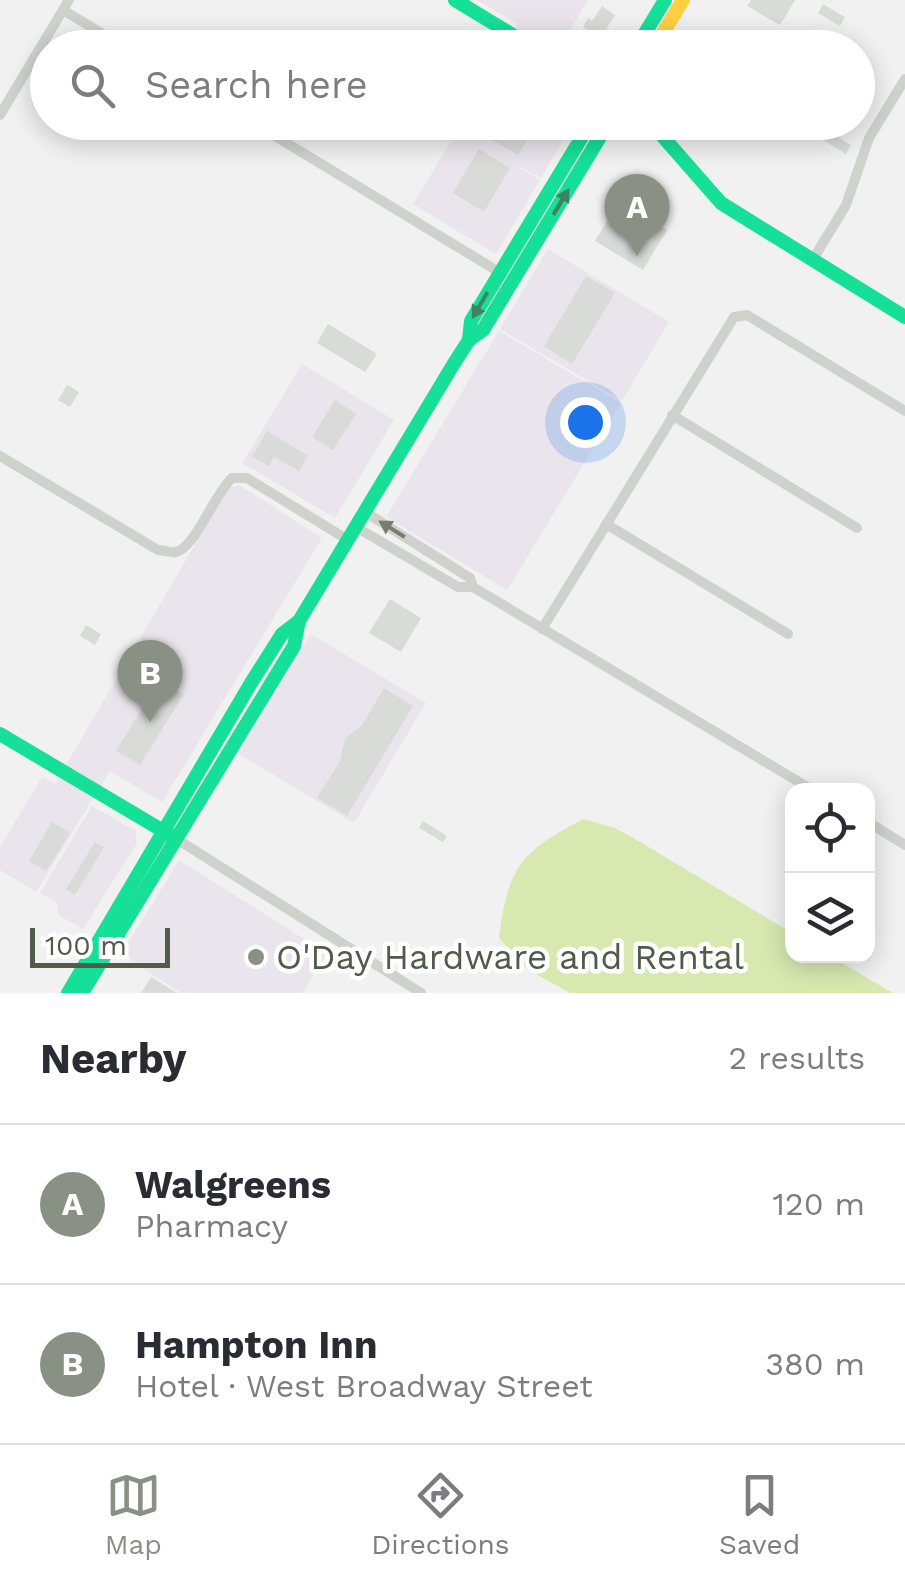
<!DOCTYPE html>
<html lang="en">
<head>
<meta charset="utf-8">
<style>
	:root { --surface:#fff; --page:#f7f7f7; --text:#2b2b33; --muted:#7c7c81; --line:#e1e1e2; --accent:#899084 }
	body { margin:0; font-family:"Work Sans",sans-serif; background:var(--page); color:var(--text) }
	.controls { position:absolute; right:30px; bottom:30px; display:grid; overflow:hidden; border-radius:20px; box-shadow:0 5px 25px #0003 }
	.controls button { width:90px; height:90px; display:grid; place-items:center; padding:0; border:0; border-bottom:2px solid var(--line); background:var(--surface); color:var(--text); font:50px sans-serif }
	.scale { position:absolute; left:30px; bottom:25px; width:140px; box-sizing:border-box; padding-left:10px; border:5px solid #515b49; border-top:0; font-size:28px; line-height:35px; white-space:nowrap; color:#515b49; -webkit-text-stroke:8px #fff; paint-order:stroke }
	.you { position:absolute; left:585px; top:422px; width:35px; height:35px; margin:-25px; border:8px solid #fff; border-radius:50%; background:#1a73e8; box-shadow:0 0 0 15px #1a73e833 }
	.badge { display:grid; place-items:center; width:65px; height:65px; border-radius:50%; background:var(--accent); color:#fff; font-size:32px; font-weight:700 }
	.pin { position:absolute; translate:-50% -82px; filter:drop-shadow(0 2px 5px #0008) }
	.pin::after { content:''; position:absolute; top:52px; width:35px; height:30px; background:inherit; clip-path:polygon(0 0,100% 0,50% 100%) }
	.list { margin:0; padding:0; list-style:none }
	h2 { display:flex; justify-content:space-between; align-items:center; height:130px; margin:0; padding:0 40px; font-size:42px }
	h2 small { font-size:32px; font-weight:400; color:var(--muted) }
	.list li { display:grid; grid-template-columns:65px 1fr auto; gap:30px; align-items:center; box-sizing:border-box; height:160px; padding:0 40px; border-top:2px solid var(--line) }
	.list b { display:block; font-size:38px; white-space:nowrap }
	.list p { margin:0; font-size:32px; white-space:nowrap; color:var(--muted) }
	.list em { font-size:32px; font-style:normal; color:var(--muted) }
	.icon { flex:none; width:55px; height:55px; fill:none; stroke:currentColor; stroke-width:2; stroke-linecap:round; stroke-linejoin:round }
	.map { position:relative; flex:none; width:905px; height:993px; overflow:hidden }
	.search { position:absolute; background:var(--surface); box-shadow:0 5px 25px #0003; left:30px; right:30px; top:30px; height:110px; display:flex; align-items:center; gap:25px; box-sizing:border-box; padding:0 35px; border-radius:55px; color:var(--muted); font-size:38px }
	.sheet { height:450px; background:var(--surface) }
	nav { display:flex; justify-content:space-around; align-items:center; box-sizing:border-box; height:140px; border-top:2px solid var(--line); background:var(--surface); font-size:28px; color:var(--muted) }
	nav a { display:grid; justify-items:center; gap:5px }
	nav .on { color:var(--accent) }
	.map>svg:first-child { display:block }
	.commercial { fill:#eae5ec }
	.water { fill:#d7e9af }
	.building { fill:#d9dbd8 }
	.lines { fill:none; stroke-linecap:round; stroke-linejoin:round }
	.street { stroke:#cfd1cc; stroke-width:10 }
	.fast { stroke:#16e098; stroke-width:14 }
	.slow { stroke:#ffcf43; stroke-width:14 }
	.oneway { fill:#3f8361 }
	.oneway2 { fill:#777e70 }
	.poi-dot { fill:#899084; stroke:#fff; stroke-width:4 }
	.labels { text-anchor:middle; stroke-width:9; stroke-linejoin:round; paint-order:stroke }
	.poi-label { font-size:35px; fill:#515b49; stroke:#fff; text-anchor:start }
</style>
</head>
<body>
<div class="map">
<svg width="905" height="993" viewBox="0 0 905 993">
	<rect width="100%" height="100%" fill="#f1f1f1"/>
	<g class="commercial">
		<path d="M477,0H588L559,48L505,47L518,24Z"/>
		<path d="M462,123H573L541,178L509,161L540,180L496,254L413,204Z"/>
		<path d="M548,249L669,322L622,401L500,329Z"/>
		<path d="M499,331L621,403L507,590L386,517Z"/>
		<path d="M302,364L394,420L335,518L242,463Z"/>
		<path d="M239,485L322,538L162,802L110,771L36,892L0,870V847L42,777L55,784L228,488Z"/>
		<path d="M311,634L426,703L354,823L239,754Z"/>
		<path d="M92,806L136,831L137,843L83,929L59,915L57,903L40,893Z"/>
		<path d="M179,860L326,953L302,993H181L148,972L123,952Z"/>
	</g>
	<path class="water" d="M583,819L615,828L635,839L792,933V956H830L893,993H570L527,969L499,938C508,866 521,852 583,819Z"/>
	<g class="building">
		<path d="M751,0H795L780,25L747,6Z"/>
		<path d="M823,4L845,17L840,26L818,13Z"/>
		<path d="M602,6L615,15L594,48H586L579,43L587,30L583,27L588,18L592,21Z"/>
		<path d="M482,122H530L532,131L518,155L477,131Z"/>
		<path d="M818,125L851,145L846,154L813,134Z"/>
		<path d="M479,149L510,168L484,212L453,193Z"/>
		<path d="M624,198L626,204L667,230L643,270L595,241L616,206L614,201Z"/>
		<path d="M586,276L615,293L572,364L544,346Z"/>
		<path d="M328,324L377,354L365,372L317,343Z"/>
		<path d="M67,385L79,392L70,407L58,400Z"/>
		<path d="M335,400L356,414L333,450L312,437Z"/>
		<path d="M267,431L308,456L299,471L274,457L269,466L252,456Z"/>
		<path d="M390,599L421,618L401,652L369,633Z"/>
		<path d="M86,625L101,634L95,645L80,636Z"/>
		<path d="M159,681L184,694L140,765L116,751Z"/>
		<path d="M384,688L413,706L347,816L317,798L340,761L345,739L362,725Z"/>
		<path d="M423,821L447,836L443,842L419,828Z"/>
		<path d="M52,822L70,833L46,871L29,861Z"/>
		<path d="M95,842L104,847L75,895L66,889Z"/>
		<path d="M151,977L177,993H141Z"/>
	</g>
	<g class="lines">
		<g class="street">
			<path d="M63,10L126,48"/>
			<path d="M0,115L69,0"/>
			<path d="M252,122L499,272"/>
			<path d="M812,261L846,205L869,138L905,79"/>
			<path d="M672,415L857,528"/>
			<path d="M0,456L158,550C164,550 170,553 176,552C195,548 215,493 232,478H247L348,540"/>
			<path d="M365,512L470,578L473,587L493,599L814,791"/>
			<path d="M606,524L788,634"/>
			<path d="M356,527L458,587H473"/>
			<path d="M542,629L734,317L747,315L905,411"/>
			<path d="M868,822L905,845"/>
			<path d="M175,838L421,993"/>
		</g>
		<g class="fast">
			<path d="M455,0L534,48"/>
			<path d="M636,48L665,0"/>
			<path d="M650,122L721,203L905,317"/>
			<path d="M469,340L471,321L591,122"/>
			<path d="M0,734L170,835"/>
			<path d="M68,993L251,683L282,634L299,621"/>
			<path d="M82,993L294,646L299,621L453,365L469,340L483,330L609,122"/>
		</g>
		<path class="slow" d="M654,48L683,0"/>
	</g>
	<defs><path id="oneway-solid" d="M-6-.8H1V-3.2L6.5 0L1 3.2V.8H-6Z" transform="scale(2.5)"/></defs>
	<g class="oneway">
		<use href="#oneway-solid" transform="translate(561 202) rotate(-59)"/>
		<use href="#oneway-solid" transform="translate(480 305) rotate(120)"/>
	</g>
	<use class="oneway2" href="#oneway-solid" transform="translate(392 529) rotate(-148)"/>
	<circle class="poi-dot" cx="256" cy="957" r="10"/>
	<g class="labels">
		<g class="poi-label">
			<text x="276" y="969">O'Day Hardware and Rental</text>
		</g>
	</g>
</svg>
<div class="controls">
<button><svg class="icon" aria-label="locate" viewBox="0 0 24 24"><circle cx="12" cy="12" r="6"/><path d="M12 2v4M12 18v4M2 12h4M18 12h4"/></svg></button>
<button><svg class="icon" aria-label="layers" viewBox="0 0 24 24"><path d="M12 4l9 5-9 5-9-5zM3 14l9 5 9-5"/></svg></button>
</div>
<div class="scale">100 m</div>
<div class="you"></div>
<div class="pin badge" style="left:637px;top:256px">A</div>
<div class="pin badge" style="left:150px;top:722px">B</div>
<div class="search"><svg class="icon" aria-label="search" viewBox="0 0 24 24"><circle cx="10" cy="10" r="6"/><path d="M15 15l6 6"/></svg>Search here</div>
</div>
<section class="sheet">
<h2>Nearby<small>2 results</small></h2>
<ul class="list">
<li><span class="badge">A</span><div><b>Walgreens</b><p>Pharmacy</p></div><em>120 m</em></li>
<li><span class="badge">B</span><div><b>Hampton Inn</b><p>Hotel · West Broadway Street</p></div><em>380 m</em></li>
</ul>
</section>
<nav>
<a class="on"><svg class="icon" aria-label="map" viewBox="0 0 24 24"><path d="M3 6l6-2 6 2 6-2v14l-6 2-6-2-6 2zM9 4v14M15 6v14"/></svg>Map</a>
<a><svg class="icon" aria-label="directions" viewBox="0 0 24 24"><path d="M12 3l9 9-9 9-9-9zM9 14v-3h6M13 9l2 2-2 2"/></svg>Directions</a>
<a><svg class="icon" aria-label="saved" viewBox="0 0 24 24"><path d="M7 4h10v16l-5-4-5 4z"/></svg>Saved</a>
</nav>
</body>
</html>
